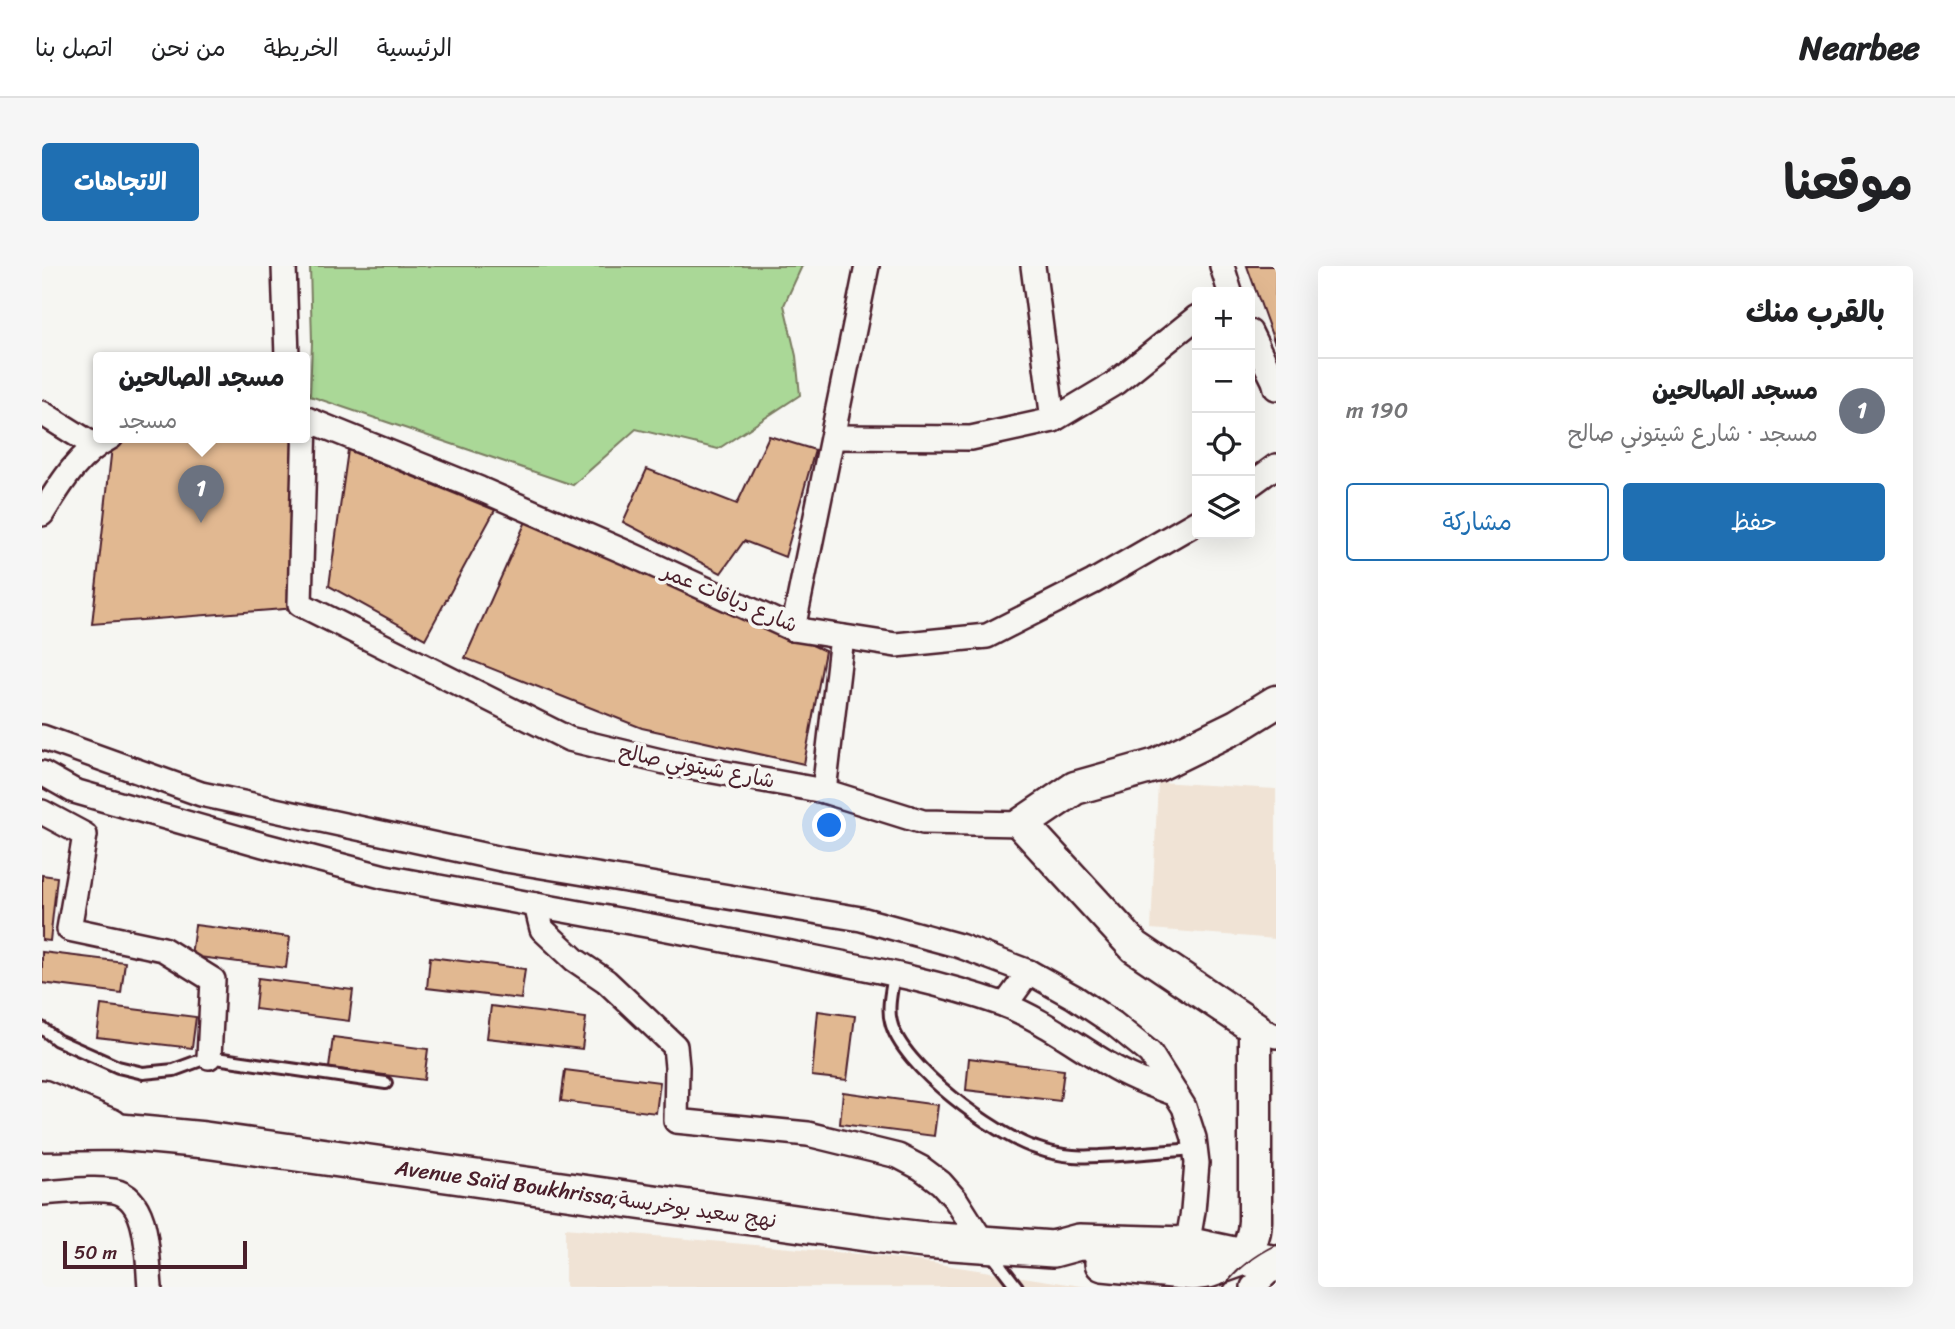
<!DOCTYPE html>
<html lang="ar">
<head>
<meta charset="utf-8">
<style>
	:root { --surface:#fff; --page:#f6f6f6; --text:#202124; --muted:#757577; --line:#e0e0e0; --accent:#1f6fb2 }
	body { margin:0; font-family:Sriracha,"Playpen Sans Arabic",sans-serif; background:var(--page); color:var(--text); direction:rtl }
	.controls { position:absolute; right:21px; top:21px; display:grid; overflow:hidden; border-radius:7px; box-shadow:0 7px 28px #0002 }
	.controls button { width:63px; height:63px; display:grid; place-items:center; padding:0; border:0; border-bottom:2px solid var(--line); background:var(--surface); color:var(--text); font:35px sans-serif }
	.scale { position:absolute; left:21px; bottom:18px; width:184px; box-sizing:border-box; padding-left:7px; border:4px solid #4a1f2b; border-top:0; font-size:19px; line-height:24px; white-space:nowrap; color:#4a1f2b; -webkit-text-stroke:5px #f6f6f2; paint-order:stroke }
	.you { position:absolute; left:788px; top:560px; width:24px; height:24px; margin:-18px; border:5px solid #fff; border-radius:50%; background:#1a73e8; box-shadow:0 0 0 10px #1a73e833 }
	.badge { display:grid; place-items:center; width:46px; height:46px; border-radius:50%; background:var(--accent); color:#fff; font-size:23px; font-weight:700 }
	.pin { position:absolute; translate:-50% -58px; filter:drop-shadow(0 2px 4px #0008) }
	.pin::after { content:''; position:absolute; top:37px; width:24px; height:21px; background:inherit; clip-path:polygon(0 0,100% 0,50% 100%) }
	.popup { position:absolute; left:51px; top:86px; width:217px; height:91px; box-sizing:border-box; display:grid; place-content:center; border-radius:7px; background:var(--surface); filter:drop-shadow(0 2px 5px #0005); font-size:23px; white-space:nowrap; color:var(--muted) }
	.popup b { font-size:26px; color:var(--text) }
	.popup::after { content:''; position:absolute; left:50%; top:100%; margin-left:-14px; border:14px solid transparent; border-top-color:var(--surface) }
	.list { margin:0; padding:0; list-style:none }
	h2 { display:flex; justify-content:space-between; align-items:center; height:91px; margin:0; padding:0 28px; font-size:30px }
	h2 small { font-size:23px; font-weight:400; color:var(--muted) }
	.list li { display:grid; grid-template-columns:46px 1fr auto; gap:21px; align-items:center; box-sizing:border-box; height:105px; padding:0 28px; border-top:2px solid var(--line) }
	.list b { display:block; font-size:26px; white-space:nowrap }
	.list p { margin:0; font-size:23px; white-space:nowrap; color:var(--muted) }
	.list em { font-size:23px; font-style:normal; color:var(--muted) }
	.actions { display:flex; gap:14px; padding:21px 28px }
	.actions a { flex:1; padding:16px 0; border:2px solid var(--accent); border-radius:7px; text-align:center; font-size:24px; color:var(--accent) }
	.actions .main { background:var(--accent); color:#fff }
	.icon { flex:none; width:38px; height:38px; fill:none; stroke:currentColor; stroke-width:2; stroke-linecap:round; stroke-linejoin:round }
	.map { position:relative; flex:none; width:1234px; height:1021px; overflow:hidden; direction:ltr; border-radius:7px }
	header { display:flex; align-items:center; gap:42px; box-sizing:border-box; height:98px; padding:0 35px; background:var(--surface); border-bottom:2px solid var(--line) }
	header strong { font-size:33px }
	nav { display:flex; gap:38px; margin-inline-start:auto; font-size:24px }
	.intro { display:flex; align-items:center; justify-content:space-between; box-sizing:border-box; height:168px; padding:0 42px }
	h1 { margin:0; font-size:49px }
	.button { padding:18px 32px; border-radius:7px; background:var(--accent); color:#fff; font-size:24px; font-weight:700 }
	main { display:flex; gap:42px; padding:0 42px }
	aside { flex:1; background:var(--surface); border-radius:7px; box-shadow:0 7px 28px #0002 }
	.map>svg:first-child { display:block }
	.built { fill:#f0e3d5 }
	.green { fill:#aad897; stroke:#7a7c61; stroke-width:2 }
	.building { fill:#e1b891; stroke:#4a1f2b; stroke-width:2 }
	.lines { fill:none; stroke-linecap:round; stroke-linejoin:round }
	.lane-casing { stroke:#4a1f2b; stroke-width:16 }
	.street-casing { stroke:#4a1f2b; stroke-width:28 }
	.secondary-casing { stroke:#4a1f2b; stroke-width:37 }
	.primary-casing { stroke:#4a1f2b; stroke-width:40 }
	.lane { stroke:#f6f6f2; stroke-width:10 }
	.street { stroke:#f6f6f2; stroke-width:23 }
	.secondary { stroke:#f6f6f2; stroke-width:32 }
	.primary { stroke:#f6f6f2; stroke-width:35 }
	.tram { stroke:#4a1f2b; stroke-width:2 }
	.labels { text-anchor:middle; stroke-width:7; stroke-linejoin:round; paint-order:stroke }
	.street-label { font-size:21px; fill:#4a1f2b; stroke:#f6f6f2 }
</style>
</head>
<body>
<header>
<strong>Nearbee</strong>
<nav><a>الرئيسية</a><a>الخريطة</a><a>من نحن</a><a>اتصل بنا</a></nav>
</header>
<div class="intro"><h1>موقعنا</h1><a class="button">الاتجاهات</a></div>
<main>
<aside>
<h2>بالقرب منك<small></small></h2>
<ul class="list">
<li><span class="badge" style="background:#6b7280">1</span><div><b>مسجد الصالحين</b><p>مسجد · شارع شيتوني صالح</p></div><em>190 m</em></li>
</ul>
<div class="actions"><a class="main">حفظ</a><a>مشاركة</a></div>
</aside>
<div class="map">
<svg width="1234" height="1021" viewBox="0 0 1234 1021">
	<rect width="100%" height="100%" fill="#f6f6f2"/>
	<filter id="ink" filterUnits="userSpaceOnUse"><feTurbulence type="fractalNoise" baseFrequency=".0143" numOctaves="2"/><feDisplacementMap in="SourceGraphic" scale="14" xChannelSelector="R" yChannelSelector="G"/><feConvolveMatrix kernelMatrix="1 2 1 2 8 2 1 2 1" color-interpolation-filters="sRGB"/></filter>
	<g filter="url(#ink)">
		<g class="built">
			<path d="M1116,516L1234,523V673L1109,663Z"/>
			<path d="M523,962L826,989L890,997L1046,1021H523Z"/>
		</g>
		<path class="green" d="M268,0H760L742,39L754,90L758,129L676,183L594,163L531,219L268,130L270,76Z"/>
		<g class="building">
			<path d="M1205,0H1234L1233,78Z"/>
			<path d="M727,170L773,184L743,291L702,275L679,307L581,256L605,203L695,238Z"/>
			<path d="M83,171H259L254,342L50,358L71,172Z"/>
			<path d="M306,184L453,244L383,373L287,320Z"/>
			<path d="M485,253L617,309L783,385L762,498L600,462L423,392Z"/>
			<path d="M0,609L15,611L8,675L0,674Z"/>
			<path d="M153,659L248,671L244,702L149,690Z"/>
			<path d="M0,686L83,696L79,727L0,717Z"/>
			<path d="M388,691L483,703L479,733L385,722Z"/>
			<path d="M216,712L311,724L307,755L213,743Z"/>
			<path d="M59,739L154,751L150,782L55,771Z"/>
			<path d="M449,740L544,752L540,783L445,772Z"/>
			<path d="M776,745L813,750L805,814L770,810Z"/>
			<path d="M291,771L386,783L382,814L287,802Z"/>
			<path d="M927,792L1022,804L1018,835L924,824Z"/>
			<path d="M523,804L618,816L614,847L519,835Z"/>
			<path d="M801,826L896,839L892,870L798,858Z"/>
		</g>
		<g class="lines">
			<defs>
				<g id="lane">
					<path d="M852,708C850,723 845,741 849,756C859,800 953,869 994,882C1005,886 1019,889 1031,890C1039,891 1049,890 1057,890C1089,889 1121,885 1153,883"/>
					<path d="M0,762L15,774L76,801L101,807L132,804L167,791L344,817"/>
					<path d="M948,986L975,1021"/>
				</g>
				<g id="street">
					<path d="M242,0L245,91"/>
					<path d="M991,0L1011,154"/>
					<path d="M1180,0L1188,26"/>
					<path d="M1208,66L1232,115L1234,122"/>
					<path d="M0,147L53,180"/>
					<path d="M262,152L438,223L590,289L751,363L854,379L945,370L1051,316L1155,256"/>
					<path d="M263,153L258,338L527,473L627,497L782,525L881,556L980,558"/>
					<path d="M792,171L929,172L1011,154L1073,117L1155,51"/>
					<path d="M1208,219L1234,200"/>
					<path d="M0,248C19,217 36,188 69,171"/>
					<path d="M751,363L825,0"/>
					<path d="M0,471L159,528L464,594L819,653L918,680L987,706L1032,731L1071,757L1108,787L1142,841L1152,872L1155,897L1151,945L1143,992"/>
					<path d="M0,507L32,525L221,579L343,611L494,639L500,663L533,694L564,715L633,780L635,801L634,855L766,868L856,890L879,902L899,917L914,934L942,978"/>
					<path d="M782,525L800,371"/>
					<path d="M0,546L43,569L27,663L121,683L171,714L167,791"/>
					<path d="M494,639C579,654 664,670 749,687C819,701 892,714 960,738C998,752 1032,778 1066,798C1087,811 1110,819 1134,828"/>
					<path d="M963,739L987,706"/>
					<path d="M1213,762L1234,770"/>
					<path d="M0,927C23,926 49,921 72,925C108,932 105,991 108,1021"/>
					<path d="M1211,1021L1234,999"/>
				</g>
				<path id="secondary" d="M1205,990L1212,965L1213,955V762L1093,681L980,558L1033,522L1115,499L1195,460L1234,436"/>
				<g id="primary">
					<path d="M0,832L69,861"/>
					<path d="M0,867L78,866L163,874L831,968L882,974L1011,983L1037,976L1145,979L1234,998"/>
					<path d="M1061,997L1151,1006L1166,1004L1205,990"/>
				</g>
			</defs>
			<use href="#lane" class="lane-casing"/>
			<use href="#street" class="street-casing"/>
			<use href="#secondary" class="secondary-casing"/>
			<use href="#primary" class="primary-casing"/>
			<use href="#lane" class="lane"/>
			<use href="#street" class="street"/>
			<use href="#secondary" class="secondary"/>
			<use href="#primary" class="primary"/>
			<path class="tram" d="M1182,1021C1194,1003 1215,988 1234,979"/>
		</g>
	</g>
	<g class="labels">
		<g class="street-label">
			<text transform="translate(688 332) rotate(23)" y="7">شارع ديافات عمر</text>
			<text transform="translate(655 500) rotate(11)" y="7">شارع شيتوني صالح</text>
			<text transform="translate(544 928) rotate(8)" y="7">Avenue Saïd Boukhrissa;نهج سعيد بوخريسة</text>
		</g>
	</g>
</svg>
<div class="controls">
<button>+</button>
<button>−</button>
<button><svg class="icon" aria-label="locate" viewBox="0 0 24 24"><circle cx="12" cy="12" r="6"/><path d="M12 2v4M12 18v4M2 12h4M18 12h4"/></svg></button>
<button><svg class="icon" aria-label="layers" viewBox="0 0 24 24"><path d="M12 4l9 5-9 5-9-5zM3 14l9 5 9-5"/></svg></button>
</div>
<div class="scale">50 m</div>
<div class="you"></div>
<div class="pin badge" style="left:159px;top:257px;background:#6b7280">1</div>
<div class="popup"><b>مسجد الصالحين</b>مسجد</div>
</div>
</main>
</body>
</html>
